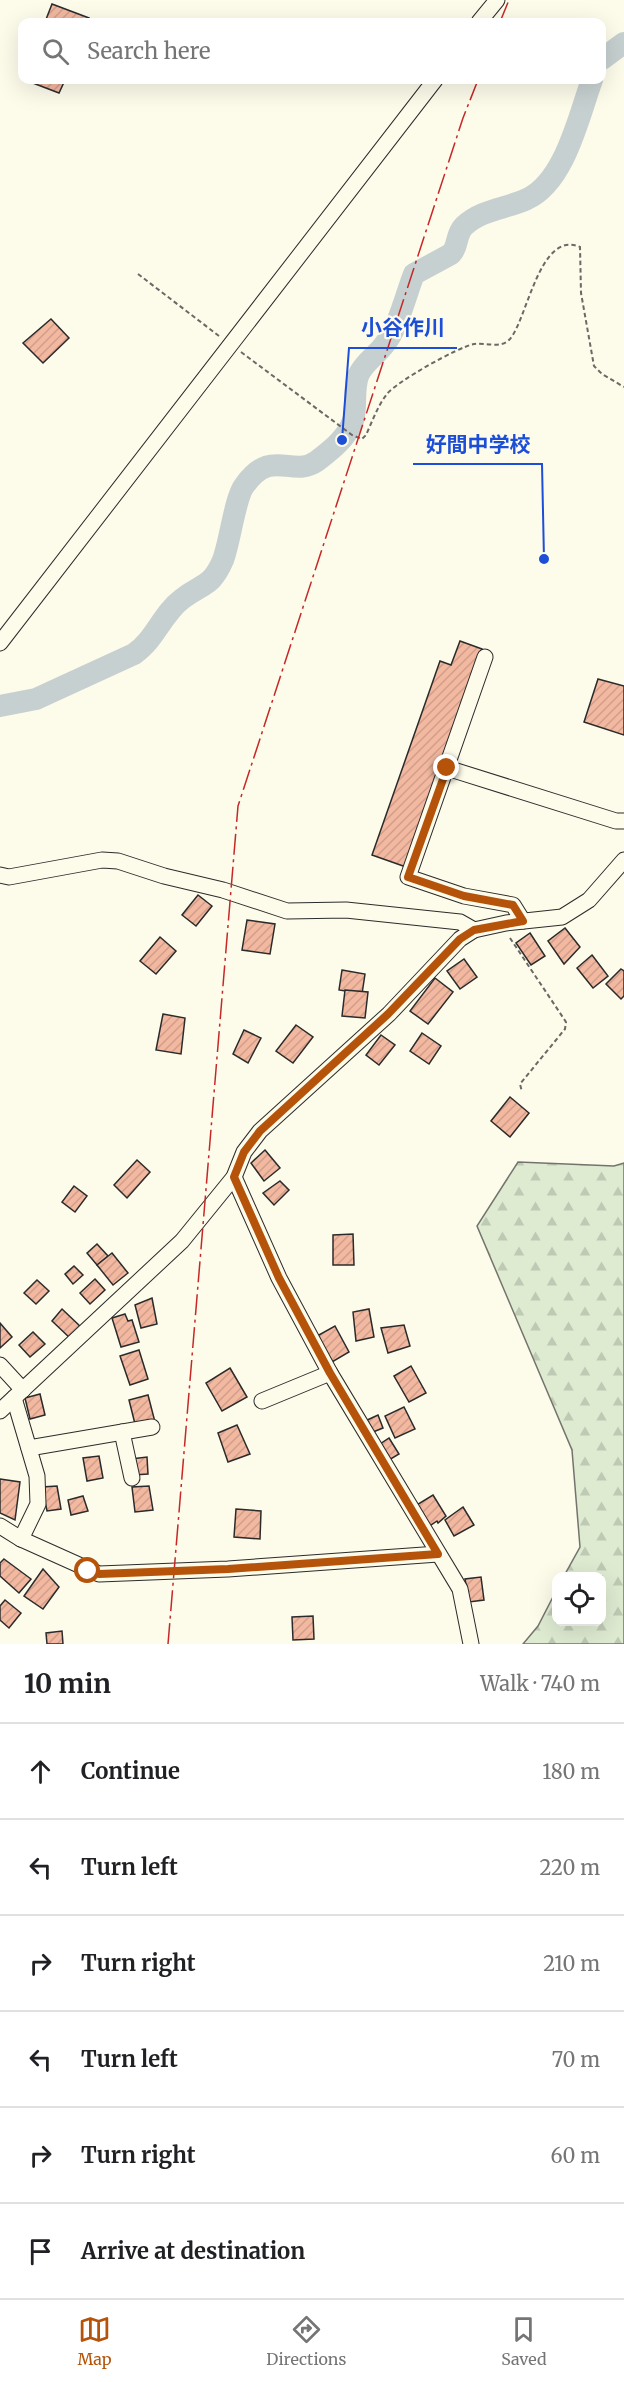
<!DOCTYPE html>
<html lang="en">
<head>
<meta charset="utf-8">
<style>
	:root { --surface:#fff; --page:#f6f6f6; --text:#202124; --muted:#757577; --line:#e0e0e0; --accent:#b45309 }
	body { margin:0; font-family:Merriweather,"Noto Sans JP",serif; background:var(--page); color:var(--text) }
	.controls { position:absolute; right:18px; bottom:18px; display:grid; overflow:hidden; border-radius:12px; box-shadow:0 6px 24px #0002 }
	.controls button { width:54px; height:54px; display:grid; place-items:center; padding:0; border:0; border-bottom:2px solid var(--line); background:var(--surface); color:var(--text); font:30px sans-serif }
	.stop { position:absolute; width:18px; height:18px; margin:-14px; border:4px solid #b45309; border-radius:50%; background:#fff }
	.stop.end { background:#b45309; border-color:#fff; box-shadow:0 2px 6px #0008 }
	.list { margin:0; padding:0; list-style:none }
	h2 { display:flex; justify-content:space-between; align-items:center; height:78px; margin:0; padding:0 24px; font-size:26px }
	h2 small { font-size:20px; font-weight:400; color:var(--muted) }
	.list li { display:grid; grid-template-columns:39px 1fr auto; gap:18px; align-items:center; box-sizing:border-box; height:96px; padding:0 24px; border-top:2px solid var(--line) }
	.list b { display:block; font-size:22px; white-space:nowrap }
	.list em { font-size:20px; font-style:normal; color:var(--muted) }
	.icon { flex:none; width:33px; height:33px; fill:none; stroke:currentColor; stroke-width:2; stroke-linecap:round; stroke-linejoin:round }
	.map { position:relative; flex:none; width:624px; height:1644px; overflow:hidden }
	.search { position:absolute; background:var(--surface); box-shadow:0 6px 24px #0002; left:18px; right:18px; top:18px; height:66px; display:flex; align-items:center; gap:15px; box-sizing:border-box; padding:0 21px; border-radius:12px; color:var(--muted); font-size:22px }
	.sheet { height:654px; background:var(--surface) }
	nav { display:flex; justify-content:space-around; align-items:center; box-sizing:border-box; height:84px; border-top:2px solid var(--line); background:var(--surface); font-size:16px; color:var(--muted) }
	nav a { display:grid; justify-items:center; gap:3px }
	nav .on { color:var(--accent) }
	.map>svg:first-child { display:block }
	.forest { fill:url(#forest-firs); stroke:#74746e; stroke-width:1.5 }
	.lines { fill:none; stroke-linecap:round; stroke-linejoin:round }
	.river { stroke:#c7d0d0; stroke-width:22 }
	.building { fill:url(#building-hatch); stroke:#2b2b2b; stroke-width:1.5 }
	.minor-casing { stroke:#2b2b2b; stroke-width:17 }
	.path { stroke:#6a6964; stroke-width:2; stroke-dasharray:4.5 3; stroke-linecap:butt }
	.minor { stroke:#fdfbea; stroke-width:15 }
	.power { stroke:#c62828; stroke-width:1.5; stroke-dasharray:21 4.5 3 4.5; stroke-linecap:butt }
	.route { stroke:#b45309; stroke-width:8 }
	.leader { fill:none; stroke:#1d4ed8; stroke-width:2 }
	.callout-dot { fill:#1d4ed8; stroke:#fdfbea; stroke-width:2 }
	.callout-label { font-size:21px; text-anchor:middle; font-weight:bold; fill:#1d4ed8; stroke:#fdfbea; stroke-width:4.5; stroke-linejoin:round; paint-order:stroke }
</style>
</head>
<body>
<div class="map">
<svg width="624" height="1644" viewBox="0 0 624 1644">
	<defs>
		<pattern id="forest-firs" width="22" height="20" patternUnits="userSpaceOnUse" patternTransform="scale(1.5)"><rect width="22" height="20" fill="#deebd1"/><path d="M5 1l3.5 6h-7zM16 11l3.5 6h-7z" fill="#bfcab4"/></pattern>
		<pattern id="building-hatch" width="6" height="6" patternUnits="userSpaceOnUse" patternTransform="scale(1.5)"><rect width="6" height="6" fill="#f2b8a0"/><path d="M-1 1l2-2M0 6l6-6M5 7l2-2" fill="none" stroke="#d09e8a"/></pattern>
	</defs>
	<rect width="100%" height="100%" fill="#fdfbea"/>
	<path class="forest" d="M518,1162L614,1166L624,1163V1644H523L538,1626L556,1591V1622H602V1576H564L580,1547L572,1450L477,1226Z"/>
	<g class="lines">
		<g class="river">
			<path d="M602,59L624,43"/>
			<path d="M0,706L36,699L134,654C155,640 162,614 182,599C202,583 211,588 223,560C230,542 235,498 244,486C272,446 291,479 317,461C330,451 347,438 353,421C357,407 353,391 358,376C364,362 375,357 384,345C398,329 406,294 414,274L451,254C459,246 455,235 464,226C482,209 506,209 527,199C565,182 579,115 592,80"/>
		</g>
	</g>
	<g class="building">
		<path d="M52,4L89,18L87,22H45Z"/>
		<path d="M25,80H65L59,93Z"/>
		<path d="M51,319L69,338L43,363L23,343Z"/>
		<path d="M460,641L482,649L406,867L372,855L440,661L451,665Z"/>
		<path d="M598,679L624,686V735L584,722Z"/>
		<path d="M198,895L212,906L196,926L182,915Z"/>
		<path d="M247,920L275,924L270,954L242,950Z"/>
		<path d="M565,928L580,947L564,964L548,941Z"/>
		<path d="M530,933L545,956L531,965L516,943Z"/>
		<path d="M160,937L176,951L156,974L140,961Z"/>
		<path d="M592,955L608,976L593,988L577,968Z"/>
		<path d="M464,959L477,977L460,989L447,971Z"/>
		<path d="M621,969L624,971V996L621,999L606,984Z"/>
		<path d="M342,970L365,974L362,994L339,990Z"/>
		<path d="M435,978L453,992L428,1024L410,1011Z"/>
		<path d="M345,990L368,992L365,1018L342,1016Z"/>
		<path d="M163,1014L185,1018L181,1054L156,1050Z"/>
		<path d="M296,1025L313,1037L293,1063L276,1051Z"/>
		<path d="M244,1030L261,1038L248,1063L233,1054Z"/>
		<path d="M422,1033L441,1046L429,1064L410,1051Z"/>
		<path d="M381,1035L395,1045L379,1065L366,1055Z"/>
		<path d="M510,1097L529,1113L510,1137L491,1121Z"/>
		<path d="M265,1150L280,1168L264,1181L251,1163Z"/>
		<path d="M137,1160L150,1172L127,1198L114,1185Z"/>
		<path d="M280,1181L289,1190L274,1205L263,1193Z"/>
		<path d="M74,1186L87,1196L75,1212L62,1202Z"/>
		<path d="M353,1234L354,1265H333V1235Z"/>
		<path d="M97,1244L108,1256L97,1265L87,1253Z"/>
		<path d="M112,1253L128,1273L113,1285L97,1265Z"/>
		<path d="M74,1266L83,1275L73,1284L65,1274Z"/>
		<path d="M95,1279L105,1290L90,1304L80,1293Z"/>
		<path d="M37,1280L49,1291L36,1304L24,1293Z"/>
		<path d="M152,1298L157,1324L141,1328L135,1305Z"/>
		<path d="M62,1309L82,1328L71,1339L52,1321Z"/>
		<path d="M369,1309L374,1337L356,1341L353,1312Z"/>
		<path d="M125,1314L128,1321L132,1320L139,1342L121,1347L112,1318Z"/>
		<path d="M0,1323L12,1337L0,1348Z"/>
		<path d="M404,1325L410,1346L388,1353L381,1328Z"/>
		<path d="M335,1326L349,1352L332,1362L317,1336Z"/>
		<path d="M33,1332L45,1344L30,1357L19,1345Z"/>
		<path d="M139,1350L148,1379L130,1385L120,1356Z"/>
		<path d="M411,1366L426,1393L409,1402L394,1376Z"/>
		<path d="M230,1368L247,1397L222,1411L206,1383Z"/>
		<path d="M40,1394L45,1415L30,1419L25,1398Z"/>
		<path d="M148,1395L155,1422L136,1428L129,1400Z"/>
		<path d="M404,1407L415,1429L395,1438L385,1416Z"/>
		<path d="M378,1415L383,1428L368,1434L363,1422Z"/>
		<path d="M237,1425L250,1454L228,1462L218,1433Z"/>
		<path d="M389,1438L399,1454L389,1460L380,1444Z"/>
		<path d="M99,1456L103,1478L87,1481L83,1458Z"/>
		<path d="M147,1457L148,1474L133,1475L131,1459Z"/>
		<path d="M0,1479L20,1482L15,1520L0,1513Z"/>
		<path d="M57,1486L61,1509L47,1511L42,1487Z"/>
		<path d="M149,1486L153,1510L135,1512L132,1487Z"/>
		<path d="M433,1495L446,1516L438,1523L437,1521L428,1527L415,1506Z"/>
		<path d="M83,1496L88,1511L71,1515L68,1500Z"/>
		<path d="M463,1507L474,1525L454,1536L445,1520Z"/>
		<path d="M236,1509L261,1511L260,1539L234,1537Z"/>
		<path d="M4,1559L31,1579L19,1593L0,1576V1563Z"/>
		<path d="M43,1569L59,1587L43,1609L24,1596Z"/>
		<path d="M481,1577L484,1600L469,1602L465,1579Z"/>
		<path d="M5,1600L21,1613L9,1628L0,1620V1606Z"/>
		<path d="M313,1616L314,1639L293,1640L292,1617Z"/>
		<path d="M62,1631L63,1644H47L46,1633Z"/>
	</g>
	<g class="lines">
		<defs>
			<g id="minor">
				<path d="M479,22L497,0"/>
				<path d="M0,643L435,80"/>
				<path d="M485,657L408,877L464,896L513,905L523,921"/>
				<path d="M447,768L616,821H624"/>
				<path d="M0,875L9,877L102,860L118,861L164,876L223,890L287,911L346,910L460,922L474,930"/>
				<path d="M234,1177L279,1278L330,1373L460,1589L471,1644"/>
				<path d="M0,1365L23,1390"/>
				<path d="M14,1398L37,1476L38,1504L21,1539"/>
				<path d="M262,1401L330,1373"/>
				<path d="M0,1411L182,1241L234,1177L244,1152L260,1131L389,1014L460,939L474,930L506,923L562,917L589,900L624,860"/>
				<path d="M122,1432L132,1478"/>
				<path d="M29,1448L152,1427"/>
				<path d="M0,1526L21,1539L99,1574L228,1569L438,1554"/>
			</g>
		</defs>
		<use href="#minor" class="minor-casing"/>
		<g class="path">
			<path d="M138,274L219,336"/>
			<path d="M241,352L352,435L362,439L366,435C372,422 378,405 387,394C396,382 458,347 474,344C484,342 500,349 509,340C527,322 539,229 580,247L581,293L594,366L602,374L624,387"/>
			<path d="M510,938L566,1022L565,1029L520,1084L522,1092"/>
		</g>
		<use href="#minor" class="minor"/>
		<g class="power">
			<path d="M500,22L509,0"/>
			<path d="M168,1644L238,806L463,118L478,80"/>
		</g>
	</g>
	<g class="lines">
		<path class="route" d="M88,1571L99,1574L228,1569L438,1554L330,1373L279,1278L234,1177L244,1152L260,1131L388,1014L460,939L474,930L523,921L513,905L464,896L408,877L447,768"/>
	</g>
	<path class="leader" d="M342 440L349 348H457M544 559L542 464H413"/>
	<g class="callout-dot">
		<circle cx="342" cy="440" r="6"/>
		<circle cx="544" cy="559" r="6"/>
	</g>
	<g class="callout-label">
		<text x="403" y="335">小谷作川</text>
		<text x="478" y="452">好間中学校</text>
	</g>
</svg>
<div class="controls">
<button><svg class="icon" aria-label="locate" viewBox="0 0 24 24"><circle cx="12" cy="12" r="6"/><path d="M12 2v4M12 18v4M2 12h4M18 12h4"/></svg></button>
</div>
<div class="stop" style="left:88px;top:1571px"></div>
<div class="stop end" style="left:447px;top:768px"></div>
<div class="search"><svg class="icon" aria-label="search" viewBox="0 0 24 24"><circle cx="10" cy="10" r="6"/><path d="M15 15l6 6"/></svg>Search here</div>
</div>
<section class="sheet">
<h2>10 min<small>Walk · 740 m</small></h2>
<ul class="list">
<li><svg class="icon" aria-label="ahead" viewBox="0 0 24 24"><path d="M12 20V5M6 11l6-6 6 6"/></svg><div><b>Continue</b></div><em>180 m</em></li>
<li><svg class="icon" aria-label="left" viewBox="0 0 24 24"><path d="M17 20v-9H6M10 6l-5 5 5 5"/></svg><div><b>Turn left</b></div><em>220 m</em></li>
<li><svg class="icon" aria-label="right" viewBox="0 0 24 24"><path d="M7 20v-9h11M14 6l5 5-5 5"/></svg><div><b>Turn right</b></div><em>210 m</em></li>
<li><svg class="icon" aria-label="left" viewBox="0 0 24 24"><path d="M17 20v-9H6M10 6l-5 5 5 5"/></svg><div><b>Turn left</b></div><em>70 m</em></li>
<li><svg class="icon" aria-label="right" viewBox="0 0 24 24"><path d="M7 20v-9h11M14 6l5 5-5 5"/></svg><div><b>Turn right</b></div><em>60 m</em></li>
<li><svg class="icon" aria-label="arrive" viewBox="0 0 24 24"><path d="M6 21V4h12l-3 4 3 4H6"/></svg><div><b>Arrive at destination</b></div></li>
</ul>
</section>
<nav>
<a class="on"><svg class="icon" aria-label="map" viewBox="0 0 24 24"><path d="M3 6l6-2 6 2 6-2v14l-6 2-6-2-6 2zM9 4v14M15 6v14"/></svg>Map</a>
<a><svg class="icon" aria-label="directions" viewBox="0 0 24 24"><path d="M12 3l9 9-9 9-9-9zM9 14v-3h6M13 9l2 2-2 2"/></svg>Directions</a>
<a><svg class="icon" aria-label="saved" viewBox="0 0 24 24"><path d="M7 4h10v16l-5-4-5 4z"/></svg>Saved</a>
</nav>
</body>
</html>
